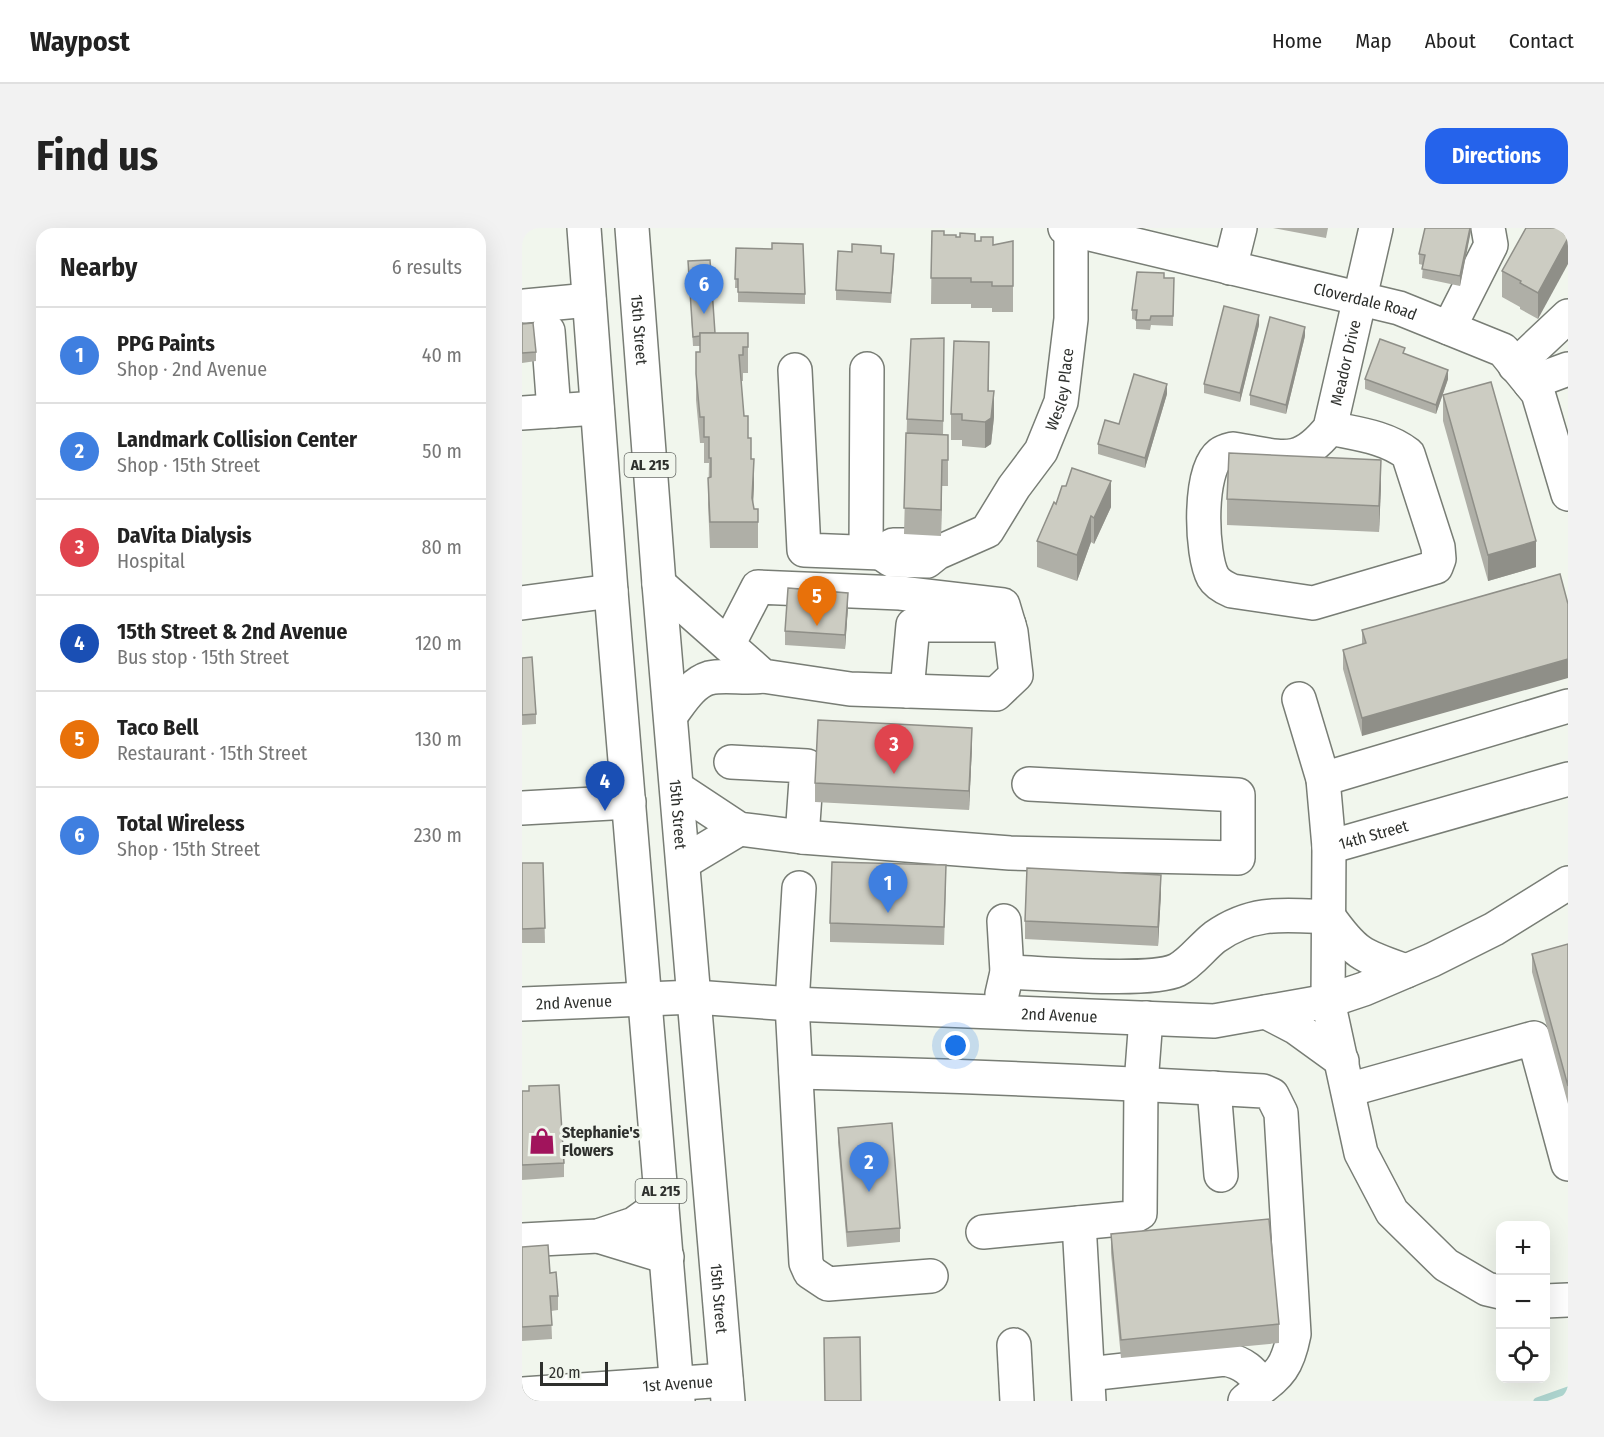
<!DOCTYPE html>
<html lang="en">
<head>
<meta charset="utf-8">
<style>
	:root { --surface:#fff; --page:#f2f2f2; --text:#222; --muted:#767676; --line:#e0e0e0; --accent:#2563eb }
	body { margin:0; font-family:"Fira Sans Condensed",sans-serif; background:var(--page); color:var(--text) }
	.controls { position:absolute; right:18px; bottom:18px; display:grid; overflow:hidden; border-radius:12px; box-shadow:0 6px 24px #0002 }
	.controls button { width:54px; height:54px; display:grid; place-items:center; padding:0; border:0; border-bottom:2px solid var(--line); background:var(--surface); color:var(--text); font:30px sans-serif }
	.scale { position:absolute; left:18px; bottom:15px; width:68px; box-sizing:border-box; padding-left:6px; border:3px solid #2e302d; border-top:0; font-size:16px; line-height:21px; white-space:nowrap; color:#2e302d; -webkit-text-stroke:4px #f1f6ed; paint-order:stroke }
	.you { position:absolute; left:434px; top:818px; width:21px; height:21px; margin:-15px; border:4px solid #fff; border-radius:50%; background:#1a73e8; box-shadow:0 0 0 9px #1a73e833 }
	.badge { display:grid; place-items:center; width:39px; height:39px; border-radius:50%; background:var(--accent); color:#fff; font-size:20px; font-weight:700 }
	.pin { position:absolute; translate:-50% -50px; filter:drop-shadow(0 2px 3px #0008) }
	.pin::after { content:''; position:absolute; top:32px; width:21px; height:18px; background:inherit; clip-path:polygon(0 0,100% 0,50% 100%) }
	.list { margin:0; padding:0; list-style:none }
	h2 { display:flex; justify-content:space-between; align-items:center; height:78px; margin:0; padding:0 24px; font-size:26px }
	h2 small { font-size:20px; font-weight:400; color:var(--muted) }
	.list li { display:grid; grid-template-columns:39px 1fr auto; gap:18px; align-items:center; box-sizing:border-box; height:96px; padding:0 24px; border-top:2px solid var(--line) }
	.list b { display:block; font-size:22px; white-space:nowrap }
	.list p { margin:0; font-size:20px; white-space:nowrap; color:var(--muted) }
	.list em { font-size:20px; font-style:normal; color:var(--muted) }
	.icon { flex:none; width:33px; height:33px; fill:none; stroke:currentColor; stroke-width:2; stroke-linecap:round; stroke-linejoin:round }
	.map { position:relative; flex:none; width:1046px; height:1173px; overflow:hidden; border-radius:18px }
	header { display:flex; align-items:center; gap:36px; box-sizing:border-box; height:84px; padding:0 30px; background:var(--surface); border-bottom:2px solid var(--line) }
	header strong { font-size:28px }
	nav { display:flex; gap:33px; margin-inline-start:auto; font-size:21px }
	.intro { display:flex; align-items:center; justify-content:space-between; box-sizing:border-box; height:144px; padding:0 36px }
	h1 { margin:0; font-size:42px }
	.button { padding:15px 27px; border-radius:18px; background:var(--accent); color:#fff; font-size:21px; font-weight:700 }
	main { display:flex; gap:36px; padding:0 36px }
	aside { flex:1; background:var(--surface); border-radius:18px; box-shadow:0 6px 24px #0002 }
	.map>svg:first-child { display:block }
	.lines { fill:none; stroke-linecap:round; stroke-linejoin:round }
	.stream { stroke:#add4ce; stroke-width:7 }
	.minor-casing { stroke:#787d75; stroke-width:36 }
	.major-casing { stroke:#787d75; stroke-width:36 }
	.minor { stroke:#fff; stroke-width:33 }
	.major { stroke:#fff; stroke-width:33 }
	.wall { fill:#afafa7 }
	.shaded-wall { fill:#8f8f88 }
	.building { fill:#ccccc2; stroke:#8f8f88; stroke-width:1.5 }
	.labels { text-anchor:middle; stroke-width:6; stroke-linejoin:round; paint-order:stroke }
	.shield { fill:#f1f6ed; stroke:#686b67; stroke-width:1.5 }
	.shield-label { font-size:15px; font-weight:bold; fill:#2e302d }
	.street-label { font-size:16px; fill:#2e302d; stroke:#f1f6ed }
	.poi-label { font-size:16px; font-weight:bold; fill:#2e302d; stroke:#f1f6ed; text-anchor:start }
</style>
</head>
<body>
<header>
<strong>Waypost</strong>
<nav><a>Home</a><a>Map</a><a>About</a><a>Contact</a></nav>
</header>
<div class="intro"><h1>Find us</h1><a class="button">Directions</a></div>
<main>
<aside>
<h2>Nearby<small>6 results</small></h2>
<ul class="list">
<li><span class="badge" style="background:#3f7fe0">1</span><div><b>PPG Paints</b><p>Shop · 2nd Avenue</p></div><em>40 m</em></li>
<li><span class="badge" style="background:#3f7fe0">2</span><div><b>Landmark Collision Center</b><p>Shop · 15th Street</p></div><em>50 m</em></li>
<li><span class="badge" style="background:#e0444e">3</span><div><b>DaVita Dialysis</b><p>Hospital</p></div><em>80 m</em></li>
<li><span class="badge" style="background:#1a4fb4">4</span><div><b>15th Street &amp; 2nd Avenue</b><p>Bus stop · 15th Street</p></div><em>120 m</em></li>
<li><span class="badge" style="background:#e8710a">5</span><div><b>Taco Bell</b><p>Restaurant · 15th Street</p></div><em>130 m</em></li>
<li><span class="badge" style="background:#3f7fe0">6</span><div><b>Total Wireless</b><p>Shop · 15th Street</p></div><em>230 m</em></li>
</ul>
</aside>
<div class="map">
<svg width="1046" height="1173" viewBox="0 0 1046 1173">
	<rect width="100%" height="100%" fill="#f1f6ed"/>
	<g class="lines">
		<path class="stream" d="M1015,1173L1046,1162"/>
		<defs>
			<g id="minor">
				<path id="s1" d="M543,0L877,80L981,122L1016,165L1046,266"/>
				<path d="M708,40L718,0"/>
				<path d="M3,78L67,72"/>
				<path d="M927,100L969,17L966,0"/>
				<path d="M26,103L32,183"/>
				<path d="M993,138L1046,88"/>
				<path d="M273,142L282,322L359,325"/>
				<path d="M1008,155L1046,141"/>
				<path d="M0,185L75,180"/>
				<path id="s2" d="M808,200C836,206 864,209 886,226L916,319L917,331L914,339L791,375L710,363C703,360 695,356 691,349C679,327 676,243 698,226C702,223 707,222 711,221C759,228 775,241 808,200L854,0"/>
				<path d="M344,323L345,141"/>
				<path id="s3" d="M415,325L407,317H371L359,325L369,332L405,333L415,325L465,303L492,259L519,223L539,174L549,91V0"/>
				<path d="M137,356L241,448L328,461L474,466L494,447L489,404L481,377L378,365L236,359L206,417"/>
				<path d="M0,375L89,363"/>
				<path d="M385,463L391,397H487"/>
				<path d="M777,471L801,551L807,619L806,773L839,925L870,984L924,1037L965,1061L978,1064"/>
				<path d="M149,487C159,474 170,455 187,450C202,446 224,451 241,448"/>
				<path d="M209,534L285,538L280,609"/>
				<path d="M801,551L1046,478"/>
				<path d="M155,560L217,601L280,609L488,625L716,630V567L507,556"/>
				<path d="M0,580L107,574"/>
				<path id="s4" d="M807,619L1046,551"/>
				<path d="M162,634L217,601"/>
				<path d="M277,660L270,776L284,1035L288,1044L306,1056L409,1048"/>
				<path d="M485,744C520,745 628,755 655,742C669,735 680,719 693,709C731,682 763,687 807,689C834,727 841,728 884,743"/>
				<path d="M480,766L485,744L482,693"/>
				<path id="s5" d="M0,776L173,769L270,776L692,793L806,773L842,761L910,732L972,701L1046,655"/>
				<path d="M744,784L773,799L820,833"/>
				<path d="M274,844C430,847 585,854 741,863L750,867L759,885L772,1106C764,1147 753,1148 723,1173"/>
				<path d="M692,860L699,947"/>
				<path d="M826,862L1012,810L1046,936"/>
				<path d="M557,995L567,1173"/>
				<path d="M461,1004L609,990L618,985L619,856L624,790"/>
				<path d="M76,1008L145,1029"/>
				<path d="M0,1012L76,1008L112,996L140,976"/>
				<path d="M1023,1073L1046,1072"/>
				<path d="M492,1117L495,1173"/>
				<path d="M566,1146L703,1131C722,1135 730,1143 741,1158"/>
				<path id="s6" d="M0,1166L204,1152"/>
			</g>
			<g id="major">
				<path d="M62,0L89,363L156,1173"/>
				<path id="s7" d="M110,0L137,356L206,1173"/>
			</g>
		</defs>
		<use href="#minor" class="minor-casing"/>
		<use href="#major" class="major-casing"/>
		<use href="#minor" class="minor"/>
		<use href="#major" class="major"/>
	</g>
	<g class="wall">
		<path d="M751,0H806L804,10Z"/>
		<path d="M949,0L938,58L900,50L901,37L897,36V26Z"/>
		<path d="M1046,0L1016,91L998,81V79L980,69V43Z"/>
		<path d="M410,3L422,7L471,17L491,13V84H470V80H449V76H409Z"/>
		<path d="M214,20L283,66V76L216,74V60H213Z"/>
		<path d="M359,25L372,36L369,75L314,72V62Z"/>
		<path d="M166,33L193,105H226V145H221V153H219L222,188L229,231L232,257L231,275L232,281H236V320H188L186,276L187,235H182V215H178L174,172V124H178V118H171Z"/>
		<path d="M642,50H652L651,98L629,97L628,102L614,101V92L610,91V82Z"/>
		<path d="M0,96L14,124V133L0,135Z"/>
		<path d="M737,97L718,174L682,165V156Z"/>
		<path d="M783,108L764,186L728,177V167Z"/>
		<path d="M883,126L926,151L914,186L843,161V151Z"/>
		<path d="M422,136L421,207L426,233V258H420L419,308L382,306L385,191Z"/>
		<path d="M467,140V163L472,189L469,216L463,220L440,218V212H429V186Z"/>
		<path d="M645,166L623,240L576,226V216L597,196Z"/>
		<path d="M921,167L1014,339L966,353L921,193Z"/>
		<path d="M859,258L857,304L705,297V271Z"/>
		<path d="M534,276L589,279L572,316L569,314L555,353L515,339V313Z"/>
		<path d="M1038,346L840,508L821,441V422L840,416V402Z"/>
		<path d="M326,379L323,421L263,417V403Z"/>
		<path d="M0,430L14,486V496L0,497Z"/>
		<path d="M450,518L447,582L293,574V555Z"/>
		<path d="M0,635H21L23,715H0Z"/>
		<path d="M424,656L422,717L308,714V695Z"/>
		<path d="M639,665L636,718L503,711V693Z"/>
		<path d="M1046,716V876L1010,744V726Z"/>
		<path d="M0,863L42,935V949L0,952Z"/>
		<path d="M316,900L378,1000V1014L325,1019L316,914Z"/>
		<path d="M589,1006L757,1096V1115L599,1130L589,1025Z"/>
		<path d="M0,1019L28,1045L36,1068V1082L29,1083L30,1111L0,1113Z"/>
	</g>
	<g class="shaded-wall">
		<path d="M948,0H949V3L938,58V48Z"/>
		<path d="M1046,10V36L1016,91V65Z"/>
		<path d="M737,87V97L718,174V165Z"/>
		<path d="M783,99V108L764,186V177Z"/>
		<path d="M926,142V151L914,186V177Z"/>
		<path d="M645,156V166L623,240V230Z"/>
		<path d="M472,163V189L469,216L463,220V194Z"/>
		<path d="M232,231V257L230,296V270Z"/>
		<path d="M420,232V258L419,308V282Z"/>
		<path d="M859,232V258L857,304V278Z"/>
		<path d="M589,253V279L572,316V290Z"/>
		<path d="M569,288V314L555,353V327Z"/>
		<path d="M1014,313V339L966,353V327Z"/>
		<path d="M326,365V379L323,421V407Z"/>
		<path d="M1046,431V450L840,508V490Z"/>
		<path d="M450,500V518L447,582V563Z"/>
		<path d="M639,647V665L636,718V699Z"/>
	</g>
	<g class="building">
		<path d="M903,0H948L938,48L900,41L903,27L897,26Z"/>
		<path d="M1004,0H1046V10L1016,65L998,55L999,53L980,43Z"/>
		<path d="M410,3H422V7H434V9H438V5L453,6V13H459V9H471V17L491,13V58H470V54H449V50H409Z"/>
		<path d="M250,15L281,16L283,66L216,64V51H213L214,20L250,21Z"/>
		<path d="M330,16L359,18V25L372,26L369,65L314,62L316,23L330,24Z"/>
		<path d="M188,32L193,105H178V108L171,109L166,33Z"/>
		<path d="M615,44L642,45V50H652L651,88H629L628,92H614L615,82H610Z"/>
		<path d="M702,78L737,87L718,165L682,156Z"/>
		<path d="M748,89L783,99L764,177L728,167Z"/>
		<path d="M11,95L14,124L0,125V96Z"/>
		<path d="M178,105H226V119H221V127H217L222,188H226V210H229V231H232L230,270L232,281H236V294H188L186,250L189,249V230H187V209H182V189H178L174,146V124H178Z"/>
		<path d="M422,110L421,193L385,191L389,111Z"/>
		<path d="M858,111L883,120L881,125L926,142L914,177L843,151Z"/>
		<path d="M432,113L467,114L466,163H472L469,190L463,194L440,192V186H429Z"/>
		<path d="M612,146L645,156L623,230L576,216L583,192L597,196Z"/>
		<path d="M969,154L1014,313L966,327L921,167Z"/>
		<path d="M384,205L426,207V232H420L419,282L382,280Z"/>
		<path d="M707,225L859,232L857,278L705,271Z"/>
		<path d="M550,240L589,253L572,290L569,288L555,327L515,313L532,274L534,276L540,258H544Z"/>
		<path d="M1038,346L1046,376V431L840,490L821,422L844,415L840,402Z"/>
		<path d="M266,360L326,365L323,407L263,403Z"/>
		<path d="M10,429L14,486L0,487V430Z"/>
		<path d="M296,492L450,500L447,563L293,555Z"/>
		<path d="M310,634L424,637L422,699L308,695Z"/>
		<path d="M0,635H21L23,700L0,701Z"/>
		<path d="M505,640L639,647L636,699L503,693Z"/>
		<path d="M1046,716V858L1010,726Z"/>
		<path d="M37,857L42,935L0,937V863H7V858Z"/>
		<path d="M370,895L378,1000L325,1004L316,900Z"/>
		<path d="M747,991L757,1096L599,1112L589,1006Z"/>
		<path d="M26,1017L28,1045L34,1044L36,1068H28L30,1097L0,1099V1019Z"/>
		<path d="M338,1109L339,1173H303L302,1110Z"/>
	</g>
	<defs>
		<symbol id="shop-bare" viewBox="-9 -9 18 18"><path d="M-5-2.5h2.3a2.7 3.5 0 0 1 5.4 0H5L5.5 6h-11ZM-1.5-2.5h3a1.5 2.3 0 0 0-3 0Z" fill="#a1145c" stroke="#f1f6ed" stroke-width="2.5" paint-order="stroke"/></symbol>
	</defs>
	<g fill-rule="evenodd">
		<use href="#shop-bare" x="1" y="894" width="38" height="38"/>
	</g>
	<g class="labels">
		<g class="shield">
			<rect x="102.5" y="225" width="51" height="24" rx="4.5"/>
			<rect x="113.5" y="951" width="51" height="24" rx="4.5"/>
		</g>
		<g class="shield-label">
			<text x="128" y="242">AL 215</text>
			<text x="139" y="968">AL 215</text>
		</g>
		<g class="street-label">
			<text dy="6" stroke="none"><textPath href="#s1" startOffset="309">Cloverdale Road</textPath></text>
			<text dy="6" stroke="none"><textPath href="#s7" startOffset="102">15th Street</textPath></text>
			<text dy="6" stroke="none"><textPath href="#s2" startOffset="752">Meador Drive</textPath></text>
			<text dy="6" stroke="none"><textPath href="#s3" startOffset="339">Wesley Place</textPath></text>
			<text dy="6" stroke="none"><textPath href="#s7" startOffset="588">15th Street</textPath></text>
			<text dy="6" stroke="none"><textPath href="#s4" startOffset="46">14th Street</textPath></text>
			<text dy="6" stroke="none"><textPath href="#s5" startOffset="52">2nd Avenue</textPath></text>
			<text dy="6" stroke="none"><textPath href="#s5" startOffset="538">2nd Avenue</textPath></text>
			<text dy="6" stroke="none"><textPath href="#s7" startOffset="1074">15th Street</textPath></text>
			<text dy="6" stroke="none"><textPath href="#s6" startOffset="156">1st Avenue</textPath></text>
		</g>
		<g class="poi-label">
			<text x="40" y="910">Stephanie's<tspan x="40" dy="18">Flowers</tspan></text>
		</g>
	</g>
</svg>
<div class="controls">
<button>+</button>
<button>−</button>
<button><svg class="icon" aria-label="locate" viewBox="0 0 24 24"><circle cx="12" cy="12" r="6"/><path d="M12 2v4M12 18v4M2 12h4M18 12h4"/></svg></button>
</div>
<div class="scale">20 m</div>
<div class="you"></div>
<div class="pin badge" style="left:366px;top:685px;background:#3f7fe0">1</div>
<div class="pin badge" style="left:347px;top:964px;background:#3f7fe0">2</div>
<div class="pin badge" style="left:372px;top:546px;background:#e0444e">3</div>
<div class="pin badge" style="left:83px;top:583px;background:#1a4fb4">4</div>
<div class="pin badge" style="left:295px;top:398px;background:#e8710a">5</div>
<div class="pin badge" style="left:182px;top:86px;background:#3f7fe0">6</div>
</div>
</main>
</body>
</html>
